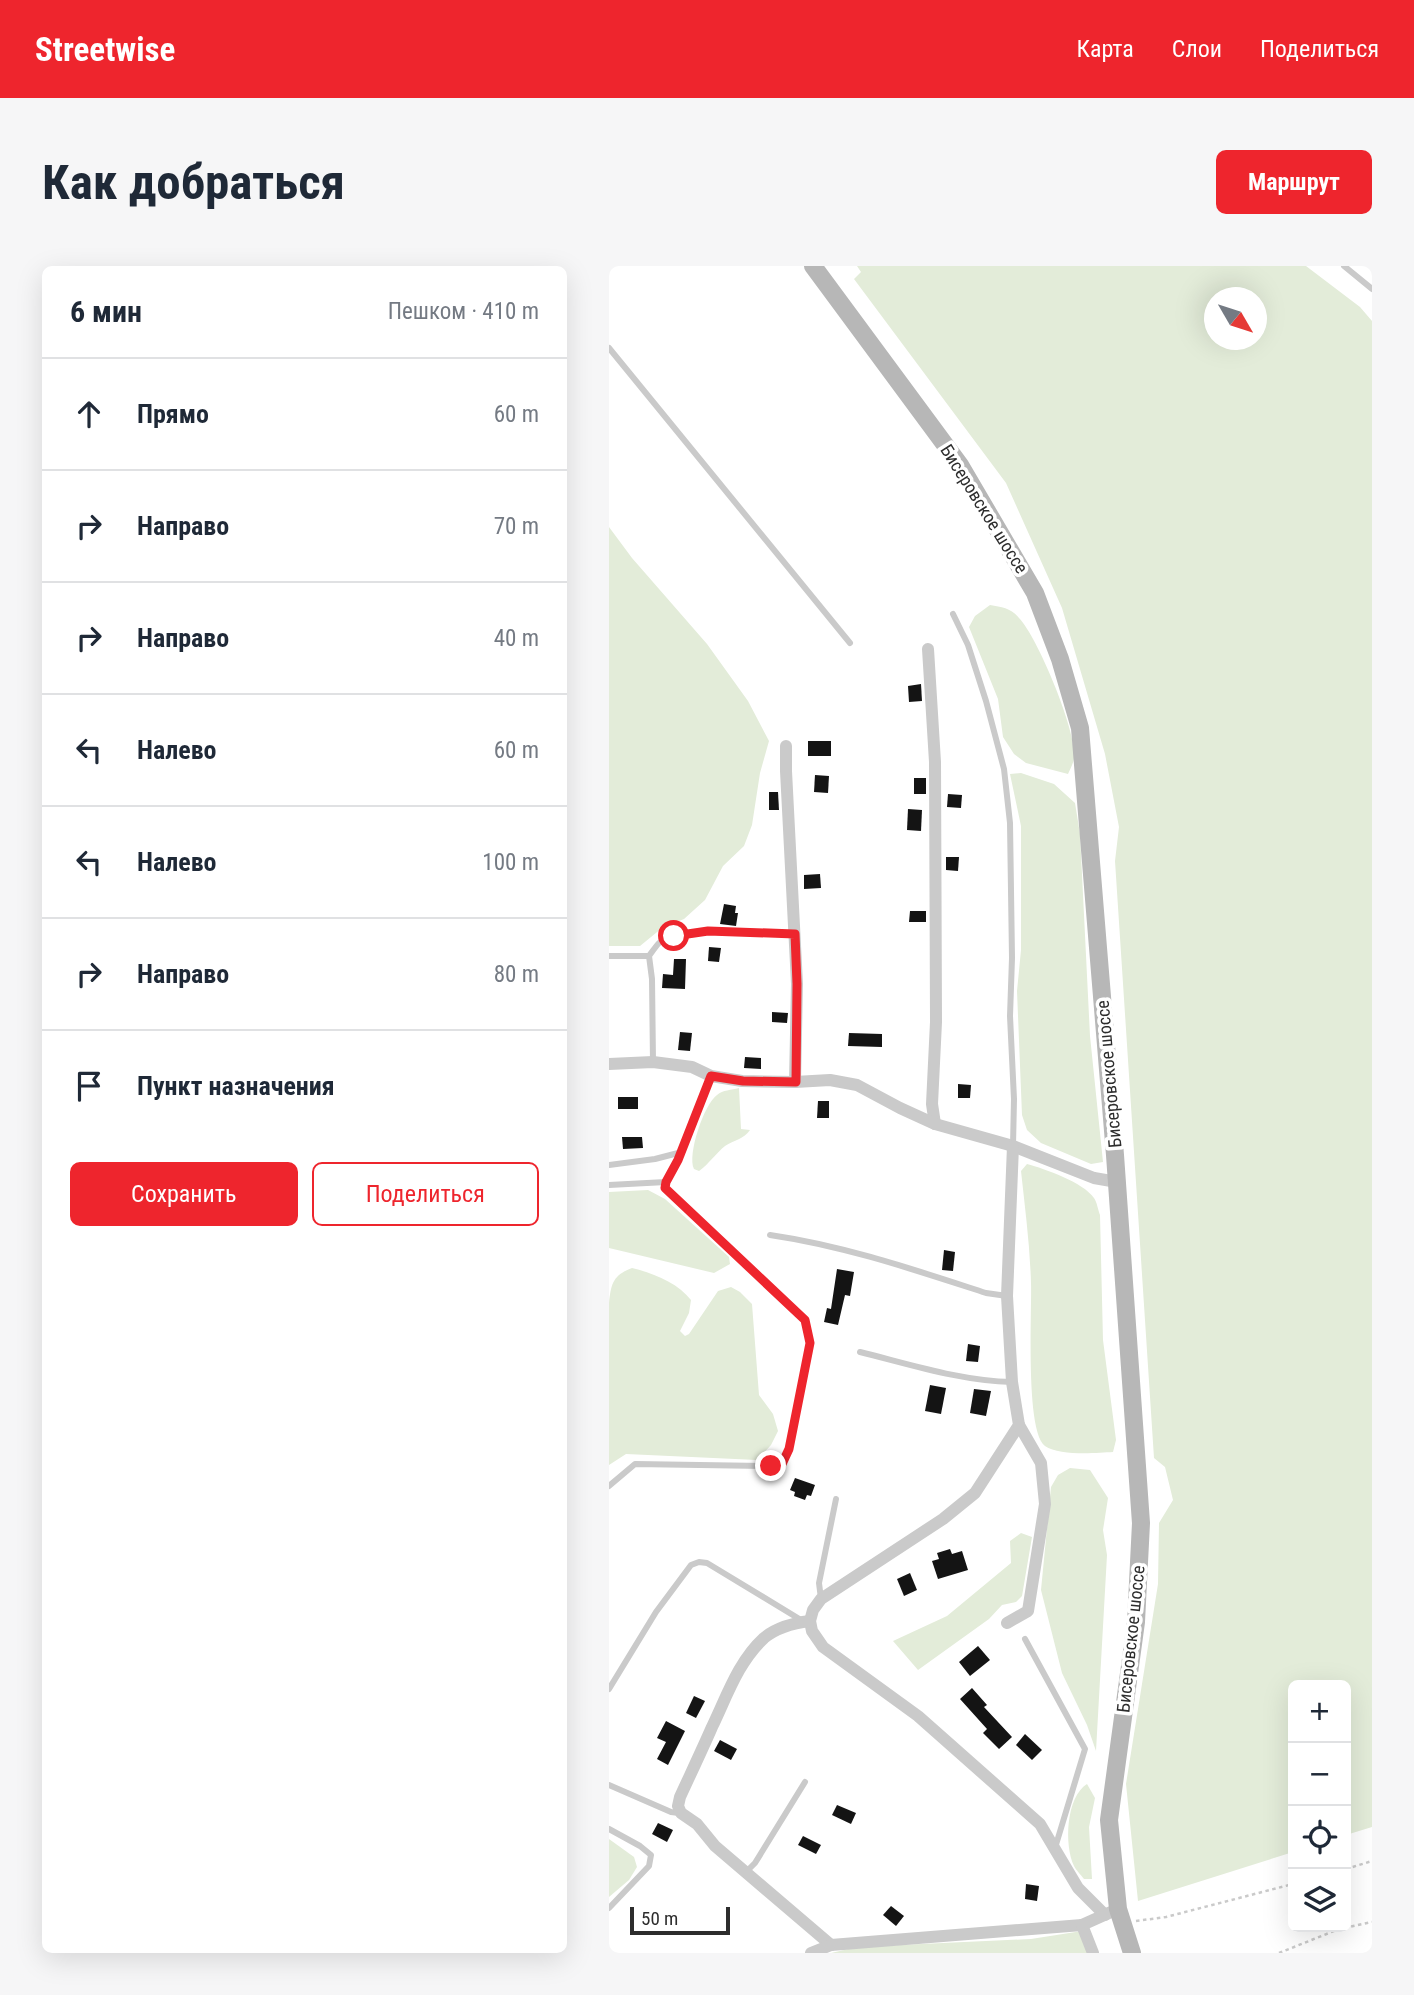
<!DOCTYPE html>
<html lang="ru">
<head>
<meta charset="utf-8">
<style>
	:root { --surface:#fff; --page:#f6f6f7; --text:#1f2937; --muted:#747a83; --line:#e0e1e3; --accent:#ee252d }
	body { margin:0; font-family:"Roboto Condensed",sans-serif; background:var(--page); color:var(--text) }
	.controls { position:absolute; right:21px; bottom:21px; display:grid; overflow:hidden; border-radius:10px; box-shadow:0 7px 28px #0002 }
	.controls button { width:63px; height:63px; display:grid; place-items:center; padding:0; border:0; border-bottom:2px solid var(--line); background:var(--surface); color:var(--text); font:35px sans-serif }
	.compass { position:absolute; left:595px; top:21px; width:63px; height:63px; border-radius:50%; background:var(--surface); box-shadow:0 7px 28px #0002; rotate:129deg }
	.scale { position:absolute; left:21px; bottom:18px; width:100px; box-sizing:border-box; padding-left:7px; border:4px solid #2d2d2d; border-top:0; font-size:19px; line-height:24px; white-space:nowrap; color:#2d2d2d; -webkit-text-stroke:5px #fff; paint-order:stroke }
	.stop { position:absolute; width:21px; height:21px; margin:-16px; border:5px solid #ee252d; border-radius:50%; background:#fff }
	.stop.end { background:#ee252d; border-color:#fff; box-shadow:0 2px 7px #0008 }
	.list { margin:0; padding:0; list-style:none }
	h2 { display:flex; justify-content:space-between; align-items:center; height:91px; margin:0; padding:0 28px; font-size:30px }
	h2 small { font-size:23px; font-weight:400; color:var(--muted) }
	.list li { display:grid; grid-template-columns:46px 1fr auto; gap:21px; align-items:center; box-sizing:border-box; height:112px; padding:0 28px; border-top:2px solid var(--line) }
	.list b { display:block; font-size:26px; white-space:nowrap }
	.list em { font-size:23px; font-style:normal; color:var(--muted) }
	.actions { display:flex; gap:14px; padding:21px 28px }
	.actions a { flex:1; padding:16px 0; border:2px solid var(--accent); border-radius:10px; text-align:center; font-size:24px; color:var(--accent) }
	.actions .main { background:var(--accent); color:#fff }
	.icon { flex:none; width:38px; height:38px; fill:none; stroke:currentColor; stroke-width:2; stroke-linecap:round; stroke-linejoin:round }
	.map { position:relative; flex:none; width:763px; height:1687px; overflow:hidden; border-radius:10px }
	header { display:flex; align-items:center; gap:42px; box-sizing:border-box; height:98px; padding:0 35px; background:var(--accent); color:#fff }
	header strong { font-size:33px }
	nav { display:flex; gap:38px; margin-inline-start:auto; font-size:24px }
	.intro { display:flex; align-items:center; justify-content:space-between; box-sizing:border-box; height:168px; padding:0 42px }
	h1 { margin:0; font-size:49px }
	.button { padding:18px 32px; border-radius:10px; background:var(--accent); color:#fff; font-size:24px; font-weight:700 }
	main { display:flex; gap:42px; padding:0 42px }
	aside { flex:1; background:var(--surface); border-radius:10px; box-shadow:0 7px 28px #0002 }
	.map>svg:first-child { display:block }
	.green { fill:#e3ecd9; fill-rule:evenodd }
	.building { fill:#141414 }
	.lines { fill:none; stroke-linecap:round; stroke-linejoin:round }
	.path { stroke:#cacaca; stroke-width:2.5; stroke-dasharray:3.5 3.5; stroke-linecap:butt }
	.lane { stroke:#cacaca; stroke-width:6 }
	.street { stroke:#cacaca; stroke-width:12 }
	.secondary { stroke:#b7b7b7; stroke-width:18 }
	.route { stroke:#ee252d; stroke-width:9 }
	.labels { text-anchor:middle; stroke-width:7; stroke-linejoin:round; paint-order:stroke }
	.street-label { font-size:18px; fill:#2d2d2d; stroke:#fff }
</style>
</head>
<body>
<header>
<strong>Streetwise</strong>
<nav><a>Карта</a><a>Слои</a><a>Поделиться</a></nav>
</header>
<div class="intro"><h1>Как добраться</h1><a class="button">Маршрут</a></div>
<main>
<aside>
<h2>6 мин<small>Пешком · 410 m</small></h2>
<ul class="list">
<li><svg class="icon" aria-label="ahead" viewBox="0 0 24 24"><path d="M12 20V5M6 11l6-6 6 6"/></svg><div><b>Прямо</b></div><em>60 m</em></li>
<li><svg class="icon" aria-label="right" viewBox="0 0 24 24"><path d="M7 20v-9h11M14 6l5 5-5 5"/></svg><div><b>Направо</b></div><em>70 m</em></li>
<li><svg class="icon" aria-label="right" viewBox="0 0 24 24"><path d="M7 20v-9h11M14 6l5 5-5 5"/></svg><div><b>Направо</b></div><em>40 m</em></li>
<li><svg class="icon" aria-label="left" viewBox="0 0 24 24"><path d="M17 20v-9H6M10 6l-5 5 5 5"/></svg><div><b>Налево</b></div><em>60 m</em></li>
<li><svg class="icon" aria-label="left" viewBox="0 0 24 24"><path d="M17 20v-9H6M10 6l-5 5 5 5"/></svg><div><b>Налево</b></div><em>100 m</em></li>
<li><svg class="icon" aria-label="right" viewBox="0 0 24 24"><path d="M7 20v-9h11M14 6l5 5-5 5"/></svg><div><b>Направо</b></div><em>80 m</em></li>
<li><svg class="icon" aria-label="arrive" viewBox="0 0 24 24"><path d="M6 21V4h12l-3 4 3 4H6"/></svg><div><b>Пункт назначения</b></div></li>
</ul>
<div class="actions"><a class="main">Сохранить</a><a>Поделиться</a></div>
</aside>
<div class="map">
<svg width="763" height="1687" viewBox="0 0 763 1687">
	<rect width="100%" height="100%" fill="#fff"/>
	<g class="green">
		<path d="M248,0H697L751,41L763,55V1561L737,1569V1419H684V1586L529,1635L517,1518L549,1318L550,1257L564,1234L556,1201L545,1192L506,595L510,561L496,488L453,342L397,217L245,13L252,6ZM606,32H648V74H606Z"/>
		<path d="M0,261L23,292L98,378L139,435L160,475L151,507L143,559L135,580L114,600L96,634L75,653L53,662L31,680H0Z"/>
		<path d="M381,339C393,341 402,342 410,352C429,372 465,460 465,487C466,495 462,501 459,508L417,497L405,488L394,471L389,433L360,361L366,350Z"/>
		<path d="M412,507L445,518L466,537L471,568L481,770L494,896L482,898L432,877L418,864L413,849L408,725L412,684V560L401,508Z"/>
		<path d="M130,822L132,863L141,864C135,873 125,874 116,880C107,887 100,898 90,905L85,903C78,889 95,838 108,829C114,824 122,824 130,822Z"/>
		<path d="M418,898C436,903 474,916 485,932C488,936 489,944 491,949L494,1074L507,1174L504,1186C487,1187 450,1190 436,1180C416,1165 423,1045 422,1017C421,980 416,942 412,905Z"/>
		<path d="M39,924L56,933L120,991L121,998L105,1007L0,982V926Z"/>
		<path d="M23,1002C44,1007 69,1017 82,1034L80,1047L71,1065L76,1070L80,1068L109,1025L122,1021L131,1026L143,1038L150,1129L164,1148L169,1165L162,1179L148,1194L17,1188L0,1199V1037C2,1018 4,1009 23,1002Z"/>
		<path d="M461,1202L481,1204L499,1232L494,1264L498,1289L487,1485L478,1459L453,1407L432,1324L442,1221L449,1209Z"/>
		<path d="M412,1267L423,1271L413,1330L407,1336L393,1339L380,1353L309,1404L284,1375L338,1350L402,1297L401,1275Z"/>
		<path d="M478,1518L486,1532L480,1561L483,1613H475C472,1609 467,1604 465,1600C455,1579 457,1531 478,1518Z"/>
		<path d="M0,1573L25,1591L28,1601L20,1614L0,1631Z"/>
		<path d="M473,1665L480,1687H222L248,1681L422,1673Z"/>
	</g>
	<g class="building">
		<path d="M312,418L313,435L300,436L299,420Z"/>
		<rect x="199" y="475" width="23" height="15"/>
		<path d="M206,509L220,510L219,527L205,526Z"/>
		<rect x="305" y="512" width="12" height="16"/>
		<path d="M160,526H169L170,544H160Z"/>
		<path d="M339,528L353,529L352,542L338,541Z"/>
		<path d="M299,543L313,544L312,565L298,564Z"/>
		<path d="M337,591H350L349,605L337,604Z"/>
		<path d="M211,608L212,622L195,623V609Z"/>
		<path d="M115,638L127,640L126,647H129L127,660L111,658Z"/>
		<path d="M301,645H317V656H300Z"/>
		<path d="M100,681L112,682L110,696L99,695Z"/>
		<path d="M65,693H77L76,723L53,722L54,708L64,709Z"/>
		<path d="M163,746L179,747L178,757L163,756Z"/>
		<path d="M71,766L83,767L81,785L69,784Z"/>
		<path d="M240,767L273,768V781L239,780Z"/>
		<path d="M136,791L152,792V803L135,802Z"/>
		<path d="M349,818L362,819L361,832H349Z"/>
		<rect x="9" y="831" width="20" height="12"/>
		<path d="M209,835H220V852H208Z"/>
		<path d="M13,871H33L34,882L14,883Z"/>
		<path d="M335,984L346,986L344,1005L333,1004Z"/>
		<path d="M228,1003L245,1006L241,1030L236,1029L229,1059L215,1056L218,1042L222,1043Z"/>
		<path d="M359,1078L371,1080L369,1096L357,1095Z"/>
		<path d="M321,1119L337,1122L332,1148L316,1145Z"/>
		<path d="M365,1123L382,1125L377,1150L361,1147Z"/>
		<path d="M186,1212L206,1219L202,1230L198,1229L196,1234L185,1230L186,1226L181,1224Z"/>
		<path d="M341,1283L343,1288L353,1285L359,1304L329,1313L323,1295L330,1293L328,1287Z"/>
		<path d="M301,1307L308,1324L295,1330L288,1313Z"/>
		<path d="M369,1380L381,1394L361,1410L350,1396Z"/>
		<path d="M363,1422L378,1439L375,1441L403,1471L390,1483L374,1467L378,1463L351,1433Z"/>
		<path d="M85,1430L96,1435L87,1452L77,1447Z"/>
		<path d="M57,1455L76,1465L59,1499L48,1493L57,1476L48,1472Z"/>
		<path d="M416,1468L433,1484L423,1494L407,1479Z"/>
		<path d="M111,1474L128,1483L122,1494L105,1485Z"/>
		<path d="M228,1539L247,1547L242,1558L223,1549Z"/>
		<path d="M49,1557L64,1564L58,1576L43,1568Z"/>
		<path d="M194,1570L212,1579L207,1588L189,1579Z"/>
		<path d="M417,1618L430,1620L428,1635L416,1633Z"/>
		<path d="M282,1640L295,1650L287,1660L274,1649Z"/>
	</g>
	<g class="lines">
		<g class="path">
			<path d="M737,1603L763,1595"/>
			<path d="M527,1655L557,1651L684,1618"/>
			<path d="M670,1687L730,1663L763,1656"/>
		</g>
		<g class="lane">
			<path d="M735,0L763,23"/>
			<path d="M0,82L241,377"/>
			<path d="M344,348L359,379L377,435L395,503L401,557L403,692L401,750L405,833L404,880"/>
			<path d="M0,690H40"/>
			<path d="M44,796L43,713L40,690C43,686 47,680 50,677C74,658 155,667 186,668"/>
			<path d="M0,899L46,893L73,886"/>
			<path d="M0,919L57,916"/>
			<path d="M161,969C236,980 306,1004 377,1027L398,1030"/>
			<path d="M251,1086C300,1098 352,1115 403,1116"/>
			<path d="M0,1220L26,1198L162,1200L173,1198L180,1183L201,1077L196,1054L56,922L57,916L69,894L102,810"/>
			<path d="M212,1333L210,1317L227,1233"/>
			<path d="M416,1373L476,1483L446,1582"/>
			<path d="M0,1423L47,1346L82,1299L90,1296L98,1297L192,1354"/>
			<path d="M0,1519L62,1546L70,1547"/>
			<path d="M0,1563L31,1580L42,1589L40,1600L0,1642"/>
			<path d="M137,1606L146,1597L196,1516"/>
		</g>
		<g class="street">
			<path d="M319,383L326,496L327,756L323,838L326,858"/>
			<path d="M177,480V505L188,718L186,816"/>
			<path d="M0,798L44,796L83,801L102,810L133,815L186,816L221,814L248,819L291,842L326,858L404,880L485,912L508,916"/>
			<path d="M404,880L398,1030L403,1116L410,1159L366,1227L334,1253L212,1333L204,1344L201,1355L203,1365L214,1381L309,1450L431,1558L469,1622L496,1649"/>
			<path d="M201,1355C185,1357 168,1361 155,1372C129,1396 118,1430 103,1461C93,1484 82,1507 71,1531L69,1540L72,1547L88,1558L106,1580L222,1679"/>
			<path d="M398,1357L419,1345L436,1238L432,1197L410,1159"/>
			<path d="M202,1687L222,1679L473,1659"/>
			<path d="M484,1687L473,1659L502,1646"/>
		</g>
		<path class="secondary" d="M204,0L351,199L426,327L451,393L471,462L506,889L532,1257L527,1356L500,1554L509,1643L523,1687"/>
	</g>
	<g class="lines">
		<path class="route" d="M65,670L99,665L186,668L188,718L187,816L134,815L102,810L69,894L57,916L56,922L196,1054L201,1077L180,1183L173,1198L162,1200"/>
	</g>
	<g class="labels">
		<g class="street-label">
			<text transform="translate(375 243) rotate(58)" y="6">Бисеровское шоссе</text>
			<text transform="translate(500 808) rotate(-95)" y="6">Бисеровское шоссе</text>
			<text transform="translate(522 1373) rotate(-84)" y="6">Бисеровское шоссе</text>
		</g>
	</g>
</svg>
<div class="controls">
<button>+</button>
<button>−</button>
<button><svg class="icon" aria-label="locate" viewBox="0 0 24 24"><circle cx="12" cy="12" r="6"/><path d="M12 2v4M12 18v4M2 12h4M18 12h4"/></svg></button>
<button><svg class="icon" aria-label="layers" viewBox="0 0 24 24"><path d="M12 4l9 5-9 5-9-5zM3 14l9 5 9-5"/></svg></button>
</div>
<svg class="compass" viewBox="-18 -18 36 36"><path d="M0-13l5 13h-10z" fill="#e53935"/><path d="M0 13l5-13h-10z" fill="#747a83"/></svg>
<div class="scale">50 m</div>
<div class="stop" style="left:65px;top:670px"></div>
<div class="stop end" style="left:162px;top:1200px"></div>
</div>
</main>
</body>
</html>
